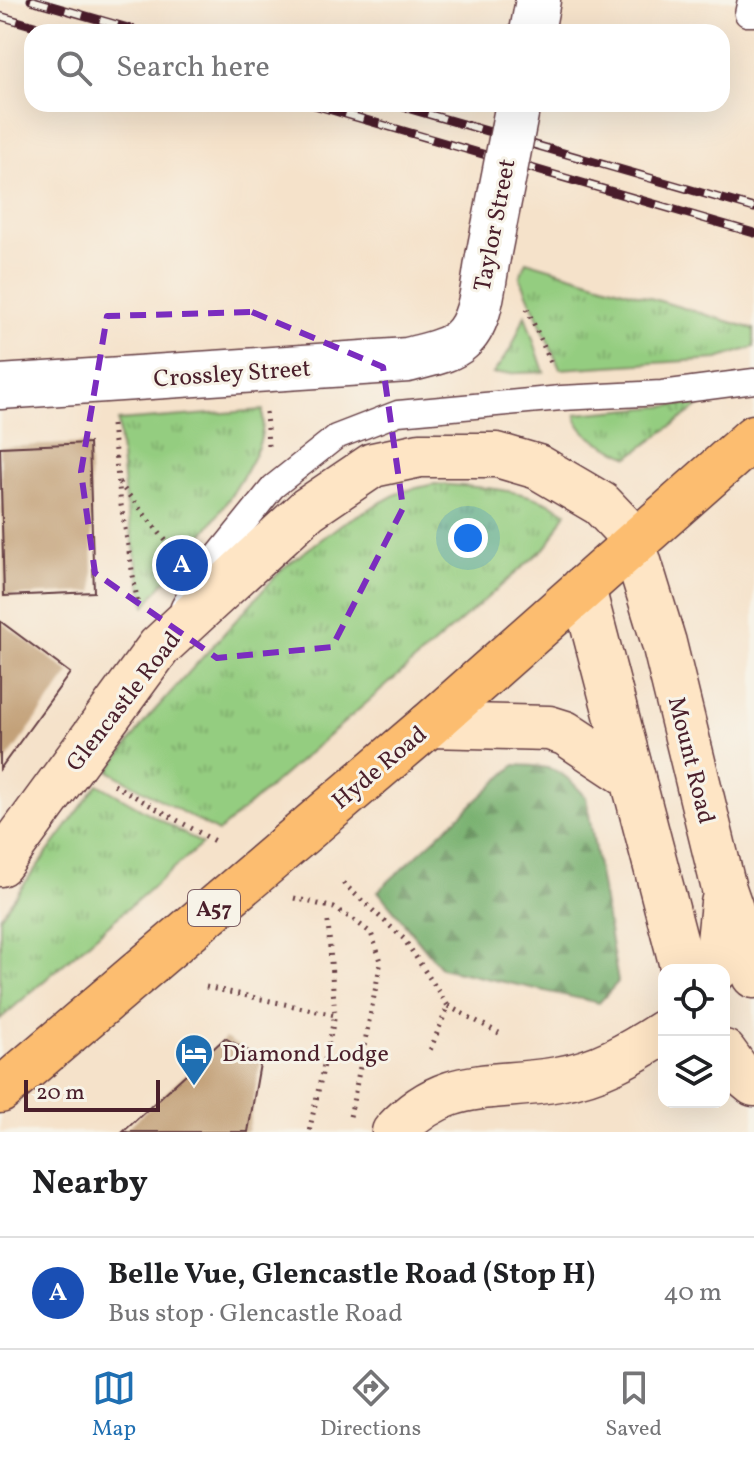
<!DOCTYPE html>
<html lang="en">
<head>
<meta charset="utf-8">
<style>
	:root { --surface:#fff; --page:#f6f6f6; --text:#202124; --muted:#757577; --line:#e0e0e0; --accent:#1f6fb2 }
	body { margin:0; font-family:Vollkorn,serif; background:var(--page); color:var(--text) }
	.controls { position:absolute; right:24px; bottom:24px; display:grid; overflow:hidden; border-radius:16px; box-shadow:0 8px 32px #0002 }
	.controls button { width:72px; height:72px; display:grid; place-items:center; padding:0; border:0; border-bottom:2px solid var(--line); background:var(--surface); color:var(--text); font:40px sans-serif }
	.scale { position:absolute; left:24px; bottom:20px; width:136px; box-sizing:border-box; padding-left:8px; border:4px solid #4a1f2b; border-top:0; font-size:22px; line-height:28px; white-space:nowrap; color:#4a1f2b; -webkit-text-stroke:6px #f7f3e8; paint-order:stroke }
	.you { position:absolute; left:468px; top:538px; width:28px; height:28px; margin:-20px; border:6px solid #fff; border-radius:50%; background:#1a73e8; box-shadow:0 0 0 12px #1a73e833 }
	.badge { display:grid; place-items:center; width:52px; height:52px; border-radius:50%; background:var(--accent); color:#fff; font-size:26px; font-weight:700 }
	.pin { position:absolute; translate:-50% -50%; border:4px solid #fff; box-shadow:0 2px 8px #0006 }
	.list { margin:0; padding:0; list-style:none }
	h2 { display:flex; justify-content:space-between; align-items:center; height:104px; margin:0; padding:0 32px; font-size:34px }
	h2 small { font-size:26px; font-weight:400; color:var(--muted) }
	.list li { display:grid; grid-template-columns:52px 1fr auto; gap:24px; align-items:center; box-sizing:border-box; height:112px; padding:0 32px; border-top:2px solid var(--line) }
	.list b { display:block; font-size:30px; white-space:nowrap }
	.list p { margin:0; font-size:26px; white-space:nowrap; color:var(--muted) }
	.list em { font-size:26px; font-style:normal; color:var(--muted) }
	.icon { flex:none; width:44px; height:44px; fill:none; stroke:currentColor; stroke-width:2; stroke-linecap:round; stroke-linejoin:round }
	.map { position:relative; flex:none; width:754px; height:1132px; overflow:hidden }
	.search { position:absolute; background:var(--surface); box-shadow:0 8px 32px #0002; left:24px; right:24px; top:24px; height:88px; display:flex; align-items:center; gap:20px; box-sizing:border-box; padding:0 28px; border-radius:24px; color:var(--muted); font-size:30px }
	.sheet { height:216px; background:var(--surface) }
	nav { display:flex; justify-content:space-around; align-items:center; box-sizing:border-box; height:112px; border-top:2px solid var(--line); background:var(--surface); font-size:22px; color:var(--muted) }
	nav a { display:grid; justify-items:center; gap:4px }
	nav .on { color:var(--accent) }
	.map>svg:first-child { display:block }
	.grass { fill:url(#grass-tufts); stroke:#6f7656; stroke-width:2 }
	.forest { fill:url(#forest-firs); stroke:#60684c; stroke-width:2 }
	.building { fill:#c3a179 }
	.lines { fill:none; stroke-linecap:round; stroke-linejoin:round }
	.lane-casing { stroke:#643c43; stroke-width:27 }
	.street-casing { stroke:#643c43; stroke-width:47 }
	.secondary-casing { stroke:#643c43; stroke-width:47 }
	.highway-casing { stroke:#643c43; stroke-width:47 }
	.path { stroke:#643c43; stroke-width:5; stroke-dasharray:2 6; stroke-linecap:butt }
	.lane { stroke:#fff; stroke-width:24 }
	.street { stroke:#fff; stroke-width:44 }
	.secondary { stroke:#fee5c5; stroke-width:44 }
	.highway { stroke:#fcbd6f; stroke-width:44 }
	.rail-casing { stroke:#4a1f2b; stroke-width:9 }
	.rail { stroke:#f7f3e8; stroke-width:6; stroke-dasharray:18; stroke-linecap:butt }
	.street-bridge-casing { stroke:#643c43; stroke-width:47; stroke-linecap:butt }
	.street-bridge { stroke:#fff; stroke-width:44 }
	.marked { fill:none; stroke:#7b2cbf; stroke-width:6; stroke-dasharray:16 10; stroke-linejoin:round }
	.labels { text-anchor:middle; stroke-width:6; stroke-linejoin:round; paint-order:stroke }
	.shield { fill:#f7f3e8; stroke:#7e5f64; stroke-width:2 }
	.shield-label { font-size:22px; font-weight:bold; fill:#4a1f2b }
	.street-label { font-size:24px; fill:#4a1f2b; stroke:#f7f3e8 }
	.poi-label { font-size:24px; fill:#4a1f2b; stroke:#f7f3e8; text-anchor:start }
</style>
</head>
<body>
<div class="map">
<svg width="754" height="1132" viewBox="0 0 754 1132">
	<defs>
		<pattern id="grass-tufts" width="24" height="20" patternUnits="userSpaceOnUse" patternTransform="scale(2)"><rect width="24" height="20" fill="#94cd80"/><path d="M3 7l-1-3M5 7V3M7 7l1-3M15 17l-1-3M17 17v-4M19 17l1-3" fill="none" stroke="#7ba669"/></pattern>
		<pattern id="forest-firs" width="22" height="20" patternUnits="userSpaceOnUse" patternTransform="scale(2)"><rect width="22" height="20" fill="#77b06e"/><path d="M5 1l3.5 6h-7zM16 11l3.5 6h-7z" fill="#648f5b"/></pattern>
	</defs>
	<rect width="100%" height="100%" fill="#f7f3e8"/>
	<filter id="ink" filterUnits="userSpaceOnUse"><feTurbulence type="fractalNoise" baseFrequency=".0125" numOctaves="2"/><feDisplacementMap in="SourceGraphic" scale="16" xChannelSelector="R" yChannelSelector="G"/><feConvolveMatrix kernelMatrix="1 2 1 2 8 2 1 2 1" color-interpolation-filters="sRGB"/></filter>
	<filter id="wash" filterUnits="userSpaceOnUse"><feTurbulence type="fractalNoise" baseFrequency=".006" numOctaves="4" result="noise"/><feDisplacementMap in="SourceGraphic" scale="32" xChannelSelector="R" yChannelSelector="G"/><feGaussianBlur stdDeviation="1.8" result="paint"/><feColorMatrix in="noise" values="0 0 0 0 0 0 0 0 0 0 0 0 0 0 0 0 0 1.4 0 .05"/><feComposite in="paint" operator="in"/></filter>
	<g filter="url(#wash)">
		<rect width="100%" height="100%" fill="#f5e2ca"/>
		<g class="grass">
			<path d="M526,261L754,329V347L718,359L560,369L520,277Z"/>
			<path d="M525,315L544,372L493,374L512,347Z"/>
			<path d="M703,403L629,457C611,447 577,437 576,414Z"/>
			<path d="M263,410C263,423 263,435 258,447C232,506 184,556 145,606L125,501L118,421Z"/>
			<path d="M434,484C478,487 529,488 566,512L548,545L218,832L109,771L147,719L283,568L343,523L400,492Z"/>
			<path d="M98,784L202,844L0,1019V917Z"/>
		</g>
		<path class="forest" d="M515,765C554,767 559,767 586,797L618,982L599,1003L441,968L378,891Z"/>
		<g id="blocks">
			<g class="building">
				<path d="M89,443L94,592L4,596L0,447Z"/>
				<path d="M0,621L70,673L0,769Z"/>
				<path d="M225,1038L261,1058L248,1132H123Z"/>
			</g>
		</g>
	</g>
	<g filter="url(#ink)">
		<use href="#blocks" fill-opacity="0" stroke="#643c43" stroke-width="2"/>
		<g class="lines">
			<defs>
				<g id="lane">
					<path d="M750,0L747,14H754"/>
					<path d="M183,607L201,576L273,487L336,437L398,413L561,398L662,393L754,381"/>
				</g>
				<g id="street">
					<path d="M532,32L538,0"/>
					<path d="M0,387L408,360C425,355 448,352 461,340C482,322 483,283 488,257"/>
				</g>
				<g id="secondary">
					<path d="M583,588L683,970"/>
					<path d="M429,725L549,728L565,733L633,778"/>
					<path d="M0,864L159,647L308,509L373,465L420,455H497L538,467L601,504L622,526L633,542L664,643L724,889L754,976"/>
					<path d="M716,970L723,903"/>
					<path d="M724,1052L737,1070L754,1084"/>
					<path d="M394,1132C446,1075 492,1091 558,1079C599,1072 630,1054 664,1032"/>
				</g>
				<path id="highway" d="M0,1091L429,725L754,437"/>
			</defs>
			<use href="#lane" class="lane-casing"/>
			<use href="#street" class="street-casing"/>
			<use href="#secondary" class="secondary-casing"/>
			<use href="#highway" class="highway-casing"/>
			<g class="path">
				<path d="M527,309L552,365"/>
				<path d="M266,412L268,446"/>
				<path d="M112,425L121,505L138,605"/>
				<path d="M119,483L166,541L178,551"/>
				<path d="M114,785L218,843"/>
				<path d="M343,883L404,939L448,1006L429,1053"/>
				<path d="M294,898L334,908L354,920L371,933L381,961L350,1117"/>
				<path d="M328,922L335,1015"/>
				<path d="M206,987L335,1015L309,1132"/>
				<path d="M448,1006L499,1033"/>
			</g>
			<use href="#lane" class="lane"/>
			<use href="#street" class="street"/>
			<use href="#secondary" class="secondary"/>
			<use href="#highway" class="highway"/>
			<defs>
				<g id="rail">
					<path d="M31,0L142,32"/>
					<path d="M0,16L55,32"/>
					<path d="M311,104L754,233"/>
					<path d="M393,104L754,208"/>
				</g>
			</defs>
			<use href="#rail" class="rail-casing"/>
			<use href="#rail" class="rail"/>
			<defs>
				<path id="street-bridge" d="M488,257L518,104"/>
			</defs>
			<use href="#street-bridge" class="street-bridge-casing"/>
			<use href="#street-bridge" class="street-bridge"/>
		</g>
	</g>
	<path class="marked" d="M252,312L383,367L403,508L332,647L217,658L95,573L81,472L107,316Z"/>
	<defs>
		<symbol id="hotel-pin" viewBox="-11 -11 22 30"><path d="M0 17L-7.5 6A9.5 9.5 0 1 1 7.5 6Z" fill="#1f6fb2" stroke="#f7f3e8"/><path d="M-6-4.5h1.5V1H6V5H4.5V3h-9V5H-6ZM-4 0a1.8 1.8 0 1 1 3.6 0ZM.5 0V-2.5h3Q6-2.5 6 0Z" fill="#fff"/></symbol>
	</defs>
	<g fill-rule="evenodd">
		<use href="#hotel-pin" x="172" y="1031" width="44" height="60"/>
	</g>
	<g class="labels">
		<rect class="shield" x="188" y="890" width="52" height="36" rx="6"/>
		<g class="shield-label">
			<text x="214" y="916">A57</text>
		</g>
		<g class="street-label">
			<text transform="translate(494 225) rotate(-79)" y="8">Taylor Street</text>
			<text transform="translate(232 373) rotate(-4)" y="8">Crossley Street</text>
			<text transform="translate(123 701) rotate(-52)" y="8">Glencastle Road</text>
			<text transform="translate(692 760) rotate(76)" y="8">Mount Road</text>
			<text transform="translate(379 767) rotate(-40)" y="8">Hyde Road</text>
		</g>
		<g class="poi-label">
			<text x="222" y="1061">Diamond Lodge</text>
		</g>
	</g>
</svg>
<div class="controls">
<button><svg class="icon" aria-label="locate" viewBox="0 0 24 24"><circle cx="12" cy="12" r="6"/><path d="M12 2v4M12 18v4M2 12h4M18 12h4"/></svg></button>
<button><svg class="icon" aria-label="layers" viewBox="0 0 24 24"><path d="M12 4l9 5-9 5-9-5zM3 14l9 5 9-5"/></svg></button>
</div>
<div class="scale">20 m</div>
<div class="you"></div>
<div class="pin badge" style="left:182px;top:565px;background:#1a4fb4">A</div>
<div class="search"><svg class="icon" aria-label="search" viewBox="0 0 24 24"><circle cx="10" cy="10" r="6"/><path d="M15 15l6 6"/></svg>Search here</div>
</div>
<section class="sheet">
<h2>Nearby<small></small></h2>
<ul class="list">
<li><span class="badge" style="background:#1a4fb4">A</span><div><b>Belle Vue, Glencastle Road (Stop H)</b><p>Bus stop · Glencastle Road</p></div><em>40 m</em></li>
</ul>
</section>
<nav>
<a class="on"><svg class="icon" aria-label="map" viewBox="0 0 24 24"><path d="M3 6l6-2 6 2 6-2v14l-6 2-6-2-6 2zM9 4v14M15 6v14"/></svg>Map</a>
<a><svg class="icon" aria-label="directions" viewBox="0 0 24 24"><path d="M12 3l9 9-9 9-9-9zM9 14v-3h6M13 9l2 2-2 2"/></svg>Directions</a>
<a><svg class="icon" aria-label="saved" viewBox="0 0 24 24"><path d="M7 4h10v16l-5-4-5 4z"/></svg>Saved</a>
</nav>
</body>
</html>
